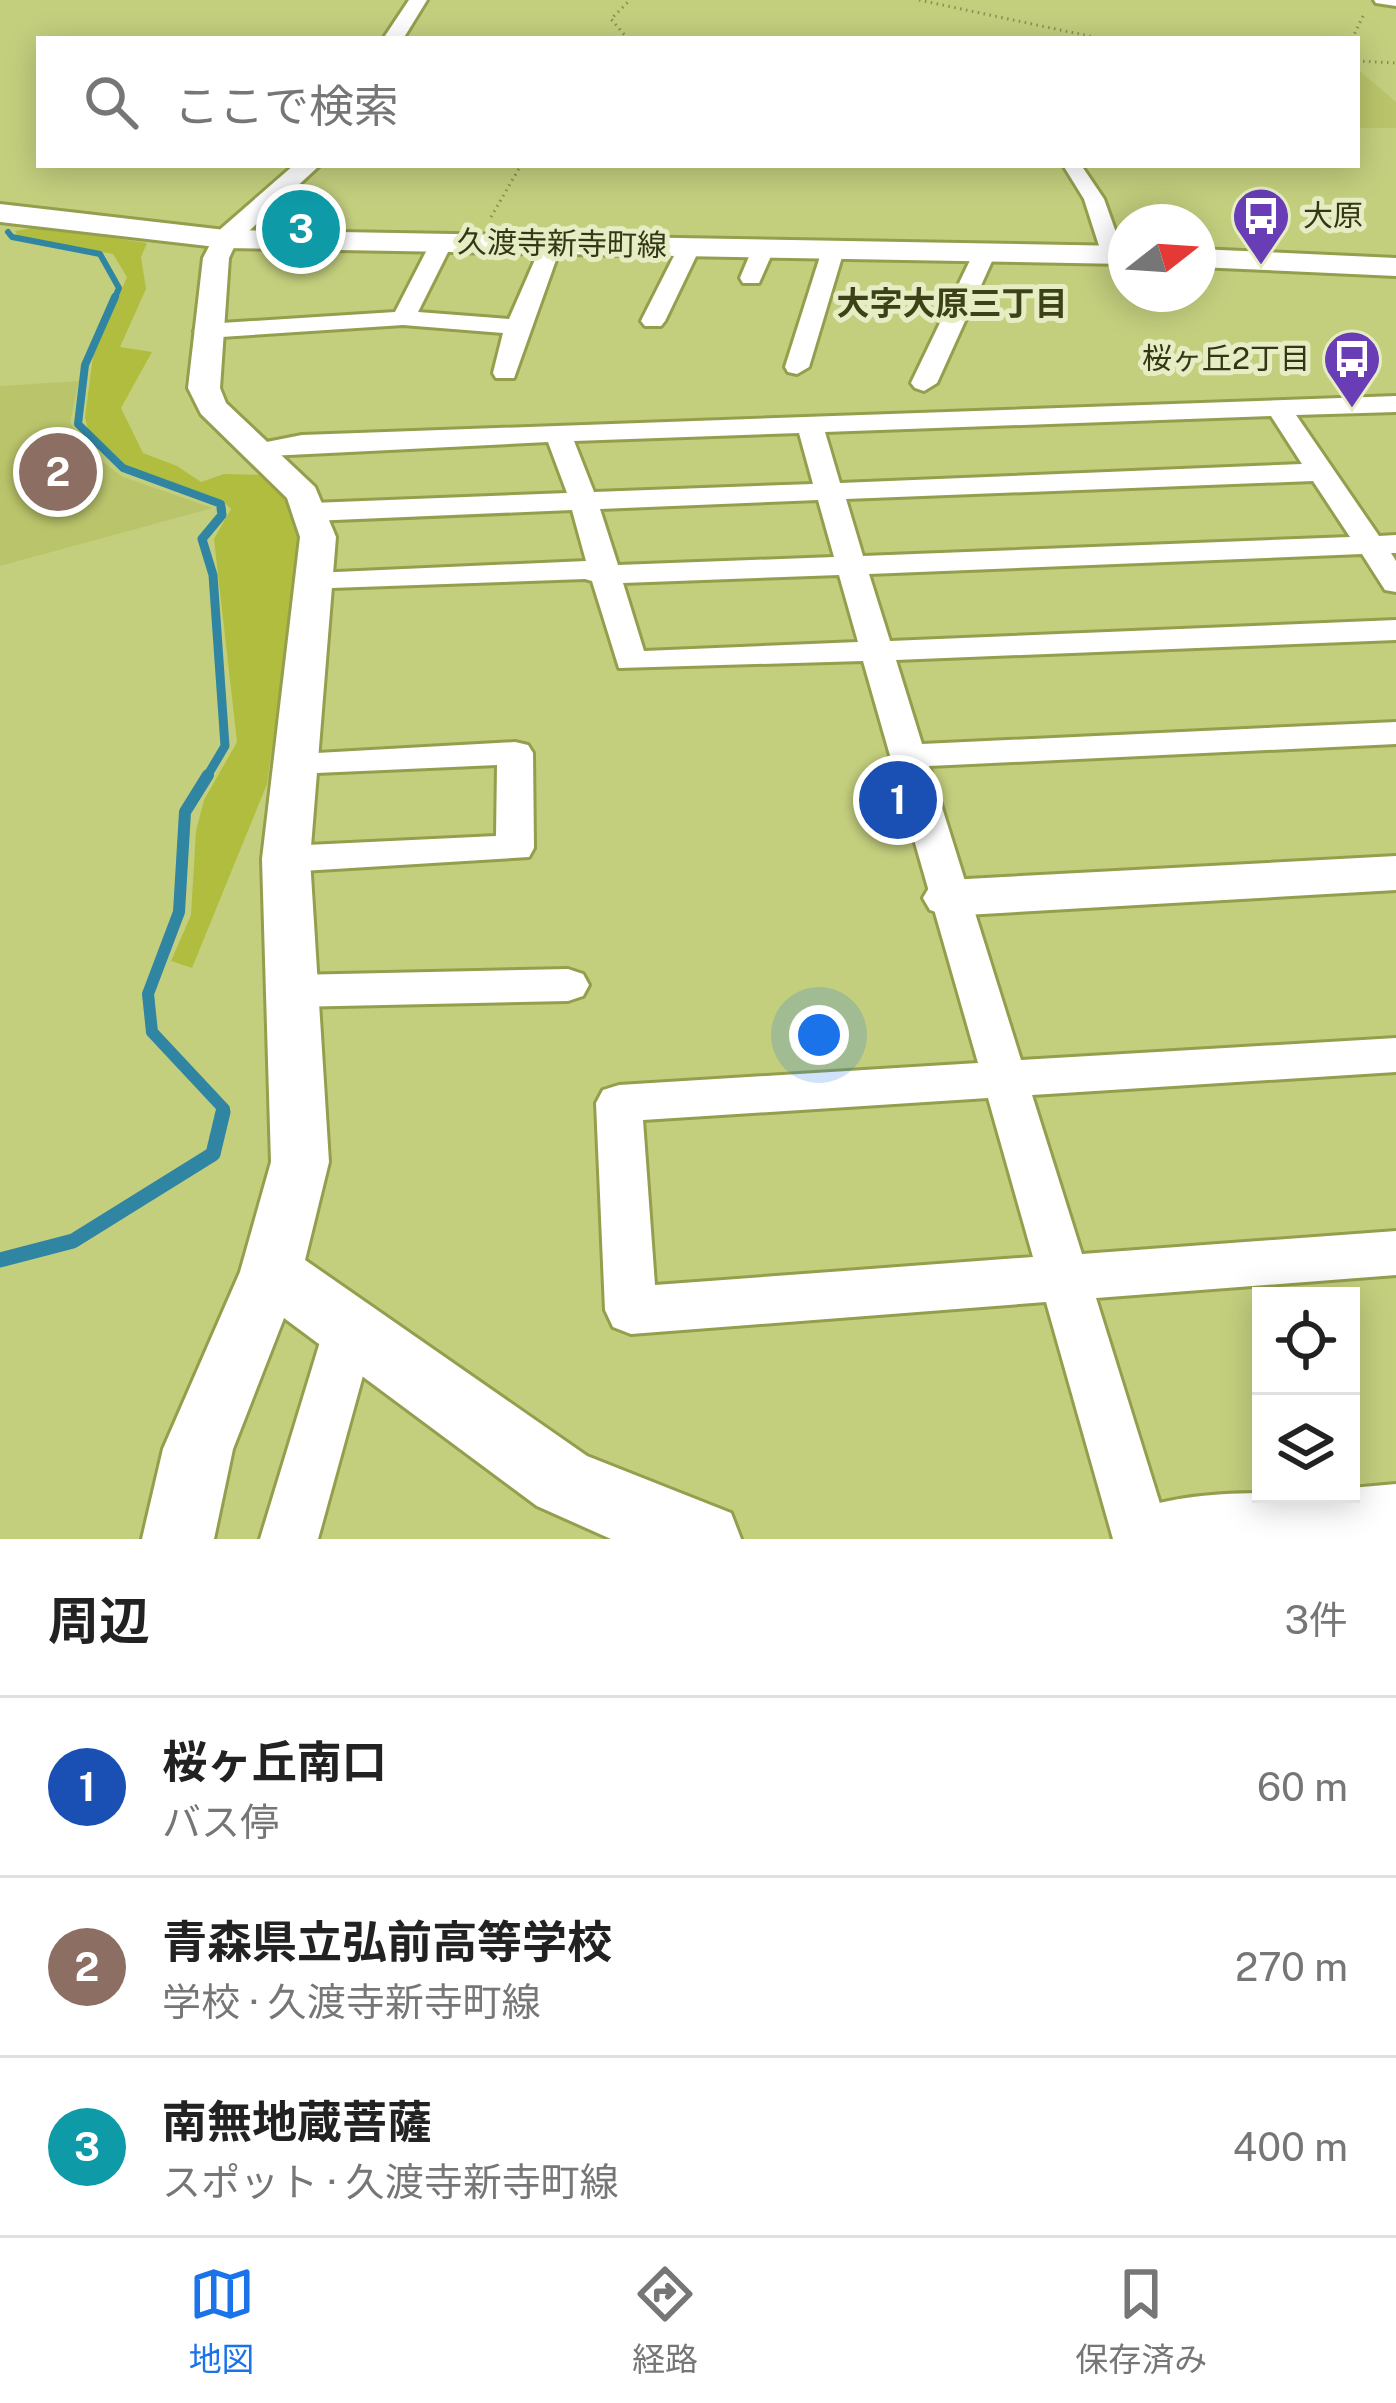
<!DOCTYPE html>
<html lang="ja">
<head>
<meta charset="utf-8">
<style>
	:root { --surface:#fff; --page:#f2f2f2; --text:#222; --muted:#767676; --line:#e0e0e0; --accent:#1a73e8 }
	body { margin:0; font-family:"Public Sans","Noto Sans JP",sans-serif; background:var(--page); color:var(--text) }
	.controls { position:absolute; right:36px; bottom:36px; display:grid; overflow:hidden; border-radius:0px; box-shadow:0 6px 30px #0003 }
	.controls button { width:108px; height:108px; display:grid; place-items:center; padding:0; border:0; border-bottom:3px solid var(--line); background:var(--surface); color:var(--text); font:60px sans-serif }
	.compass { position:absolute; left:1108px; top:204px; width:108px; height:108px; border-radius:50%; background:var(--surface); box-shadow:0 6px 30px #0003; rotate:73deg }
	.you { position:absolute; left:819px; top:1035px; width:42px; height:42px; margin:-30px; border:9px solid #fff; border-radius:50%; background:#1a73e8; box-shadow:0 0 0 18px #1a73e833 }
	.badge { display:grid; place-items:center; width:78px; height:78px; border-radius:50%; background:var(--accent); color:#fff; font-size:39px; font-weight:700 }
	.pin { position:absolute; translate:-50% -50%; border:6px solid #fff; box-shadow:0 3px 12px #0006 }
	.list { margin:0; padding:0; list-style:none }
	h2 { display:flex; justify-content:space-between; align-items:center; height:156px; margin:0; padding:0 48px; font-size:51px }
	h2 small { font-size:39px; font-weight:400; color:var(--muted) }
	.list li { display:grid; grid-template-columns:78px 1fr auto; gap:36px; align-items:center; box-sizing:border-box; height:180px; padding:0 48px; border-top:3px solid var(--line) }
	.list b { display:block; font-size:45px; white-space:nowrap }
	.list p { margin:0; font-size:39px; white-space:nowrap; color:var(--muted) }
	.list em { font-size:39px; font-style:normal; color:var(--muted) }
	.icon { flex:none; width:66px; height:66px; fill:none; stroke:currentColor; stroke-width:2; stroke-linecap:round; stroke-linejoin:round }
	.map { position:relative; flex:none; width:1396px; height:1539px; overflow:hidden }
	.search { position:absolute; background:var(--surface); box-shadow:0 6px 30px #0003; left:36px; right:36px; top:36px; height:132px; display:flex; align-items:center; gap:30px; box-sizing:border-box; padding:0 42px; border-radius:0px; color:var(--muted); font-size:45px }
	.sheet { height:696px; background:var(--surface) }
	nav { display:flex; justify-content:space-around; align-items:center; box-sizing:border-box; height:168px; border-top:3px solid var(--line); background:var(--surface); font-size:33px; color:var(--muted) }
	nav a { display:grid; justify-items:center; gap:6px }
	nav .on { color:var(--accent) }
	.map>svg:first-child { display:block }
	.built { fill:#bac56b }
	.green { fill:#b0bd3e }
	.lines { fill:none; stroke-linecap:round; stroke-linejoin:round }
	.stream-far4 { stroke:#3085a3; stroke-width:6 }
	.stream-far3 { stroke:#3085a3; stroke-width:8 }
	.stream-far2 { stroke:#3085a3; stroke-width:9 }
	.stream-far1 { stroke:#3085a3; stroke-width:12 }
	.stream { stroke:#3085a3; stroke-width:15 }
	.minor-casing { stroke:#949e4d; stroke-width:6 }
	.tertiary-casing { stroke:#949e4d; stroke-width:6 }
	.secondary-casing { stroke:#949e4d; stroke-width:6 }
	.path { stroke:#878f52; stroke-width:3; stroke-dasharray:1.5 4.5; stroke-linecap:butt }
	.minor { fill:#fff; fill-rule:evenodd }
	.tertiary { fill:#fff; fill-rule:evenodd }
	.secondary { fill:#fff; fill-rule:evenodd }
	.labels { text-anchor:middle; stroke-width:10; stroke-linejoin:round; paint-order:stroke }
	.far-poi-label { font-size:30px; fill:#333715; stroke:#e6ecc4; text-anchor:start }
	.far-street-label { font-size:30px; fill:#333715; stroke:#e6ecc4 }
	.far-neighbourhood-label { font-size:33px; font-weight:bold; fill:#3c4116; stroke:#e6ecc4 }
</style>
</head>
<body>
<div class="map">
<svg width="1396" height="1539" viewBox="0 0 1396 1539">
	<rect width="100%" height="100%" fill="#c4cf7e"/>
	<g class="built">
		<path d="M1357,69L1396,102V128H1357Z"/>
		<path d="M79,381L70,422L84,448L123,477L213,508L0,566V386Z"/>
	</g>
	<path class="green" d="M38,227L147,243L141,257L146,289L120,347L152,352L121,408L143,453L177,466L201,482L224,474L273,475L298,526V559L267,784L192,968L171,961L191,915L196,831L204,800L237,742L214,539L231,509L225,503L155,482L123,466L89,434L85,417L93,356L127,277L113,254L18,236L15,231Z"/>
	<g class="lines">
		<path class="stream-far4" d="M8,232L12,237L100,254L119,288L114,300"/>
		<path class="stream-far3" d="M115,297L85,365L78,424L123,468L221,504L222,511"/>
		<path class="stream-far2" d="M206,778L225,746L213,575L202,539L222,515L221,508"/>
		<path class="stream-far1" d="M208,775L185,812L179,912L148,994L152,1032L224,1109L223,1115"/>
		<path class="stream" d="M0,1260L73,1241L213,1154L223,1112"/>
		<defs>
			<g id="minor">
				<path d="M1374,0H1396V6L1376,3Z"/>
				<path d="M1063,165H1081L1104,199L1124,255L1121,260H1105L1102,255L1084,199Z"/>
				<path d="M442,236L453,242L418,312L509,319L544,239L562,243L514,378H496L493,373L503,333L403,325L206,338L194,331L206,324L395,312L431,242Z"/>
				<path d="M690,240L701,246L665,321L661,326H645L641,321L679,246Z"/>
				<path d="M764,241L775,247L759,283H743L740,278L753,247Z"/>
				<path d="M834,241L845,247L809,367L797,374L788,372L785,367L823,247Z"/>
				<path d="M986,244L997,250L937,383L924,391L915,388L911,383L975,250Z"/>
				<path d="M1396,396V412L1296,415L1379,536L1396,535V553H1391L1396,561V592L1385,590L1362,554L869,574L890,641L1396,620V640L896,660L922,744L1396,722V744L929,766L1021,1060L1396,1038V1072L1032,1095L1082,1254L1396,1231V1275L1096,1298L1171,1539H1113L1046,1302L631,1334L613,1327L605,1310L596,1103L603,1090L619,1085L978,1063L863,661L619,668L592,581L585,579L303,589L299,582L314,573L586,561L572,510L312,521L298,512L312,503L567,493L548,442L251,457L248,451L251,445L302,435ZM1271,416L1302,464L840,483L825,432ZM799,433L813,484L594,492L574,441ZM1313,481L1350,537L863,556L846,499ZM818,500L834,557L618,565L600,509ZM839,575L858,642L644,651L623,583ZM988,1098L1033,1257L655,1285L643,1120Z"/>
				<path d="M515,742L528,745L533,753L534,848L529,857L286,872L272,868L267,859L272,850L286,846L496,836L497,765L294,774L281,771L276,763L281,755Z"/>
				<path d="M568,969L583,974L589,985L583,996L568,1001L293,1007L278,1002L272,991L278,980L293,975Z"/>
				<path d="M349,1308L367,1315L375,1332L318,1539H260L323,1332L331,1315Z"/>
			</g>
			<g id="tertiary">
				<path d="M409,0H427L403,39H383Z"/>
				<path d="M294,165H320L236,243L229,258L220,388L226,403L315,487L336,537L310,859L329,1162L305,1260L587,1456L731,1513L741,1539H611L537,1506L284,1318L233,1449L214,1539H142L163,1449L240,1272L271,1162L262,859L300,537L287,498L201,414L188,388L203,258L216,233Z"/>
				<path d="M1396,856V890L948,916L930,910L923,898L930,886L948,880Z"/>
				<path d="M1396,1484V1539H1118L1128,1513C1194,1486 1280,1494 1351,1494V1488Z"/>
			</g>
			<g id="secondary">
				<path d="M0,204L225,230L1126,246V264L225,248L0,222Z"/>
				<path d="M1198,249L1396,258V276L1198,267Z"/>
			</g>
		</defs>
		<use href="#minor" class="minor-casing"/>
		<use href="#tertiary" class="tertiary-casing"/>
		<use href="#secondary" class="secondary-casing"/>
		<g class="path">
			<path d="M919,0L1103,39"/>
			<path d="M628,39L611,19L630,0"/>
			<path d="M1352,39L1364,14"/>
			<path d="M1357,61L1396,63"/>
			<path d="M491,217L521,165"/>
		</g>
		<use href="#minor" class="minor"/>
		<use href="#tertiary" class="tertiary"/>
		<use href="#secondary" class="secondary"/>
	</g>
	<defs>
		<symbol id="bus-pin" viewBox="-11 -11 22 30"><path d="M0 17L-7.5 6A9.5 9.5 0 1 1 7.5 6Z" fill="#683db5" stroke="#e6ecc4"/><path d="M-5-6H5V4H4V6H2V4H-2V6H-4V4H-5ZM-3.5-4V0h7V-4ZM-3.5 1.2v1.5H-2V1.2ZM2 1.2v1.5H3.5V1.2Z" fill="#fff"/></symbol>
	</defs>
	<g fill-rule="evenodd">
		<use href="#bus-pin" x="1228" y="183" width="66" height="90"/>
		<use href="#bus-pin" x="1319" y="326" width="66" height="90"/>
	</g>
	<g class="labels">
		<g class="far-poi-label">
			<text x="1303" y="226">大原</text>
			<text x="1310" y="369" text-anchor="end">桜ヶ丘2丁目</text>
		</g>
		<g class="far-street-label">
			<text transform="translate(562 244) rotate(1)" y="10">久渡寺新寺町線</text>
		</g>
		<g class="far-neighbourhood-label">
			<text x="952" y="315">大字大原三丁目</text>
		</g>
	</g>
</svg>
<div class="controls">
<button><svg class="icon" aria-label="locate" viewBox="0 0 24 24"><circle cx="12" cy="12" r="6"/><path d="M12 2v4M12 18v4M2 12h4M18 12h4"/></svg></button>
<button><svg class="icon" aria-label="layers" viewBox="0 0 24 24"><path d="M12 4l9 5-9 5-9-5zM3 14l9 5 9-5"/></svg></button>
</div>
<svg class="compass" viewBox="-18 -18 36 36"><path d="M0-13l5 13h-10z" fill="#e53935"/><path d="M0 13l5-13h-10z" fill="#767676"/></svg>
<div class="you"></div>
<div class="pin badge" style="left:898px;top:800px;background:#1a4fb4">1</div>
<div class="pin badge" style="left:58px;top:472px;background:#8d6e63">2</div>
<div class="pin badge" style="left:301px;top:229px;background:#0f9aa8">3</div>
<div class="search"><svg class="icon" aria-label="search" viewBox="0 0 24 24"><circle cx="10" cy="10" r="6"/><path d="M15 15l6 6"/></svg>ここで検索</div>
</div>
<section class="sheet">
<h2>周辺<small>3件</small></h2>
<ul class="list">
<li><span class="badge" style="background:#1a4fb4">1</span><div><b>桜ヶ丘南口</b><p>バス停</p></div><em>60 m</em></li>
<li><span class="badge" style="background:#8d6e63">2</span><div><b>青森県立弘前高等学校</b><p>学校 · 久渡寺新寺町線</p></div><em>270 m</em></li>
<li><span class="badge" style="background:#0f9aa8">3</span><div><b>南無地蔵菩薩</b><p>スポット · 久渡寺新寺町線</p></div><em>400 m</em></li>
</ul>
</section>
<nav>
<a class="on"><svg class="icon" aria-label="map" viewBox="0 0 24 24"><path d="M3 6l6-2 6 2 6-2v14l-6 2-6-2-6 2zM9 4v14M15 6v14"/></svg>地図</a>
<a><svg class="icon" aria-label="directions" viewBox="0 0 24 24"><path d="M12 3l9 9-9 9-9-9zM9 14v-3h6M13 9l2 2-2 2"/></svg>経路</a>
<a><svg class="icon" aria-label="saved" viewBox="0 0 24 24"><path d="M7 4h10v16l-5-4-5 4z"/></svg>保存済み</a>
</nav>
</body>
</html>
